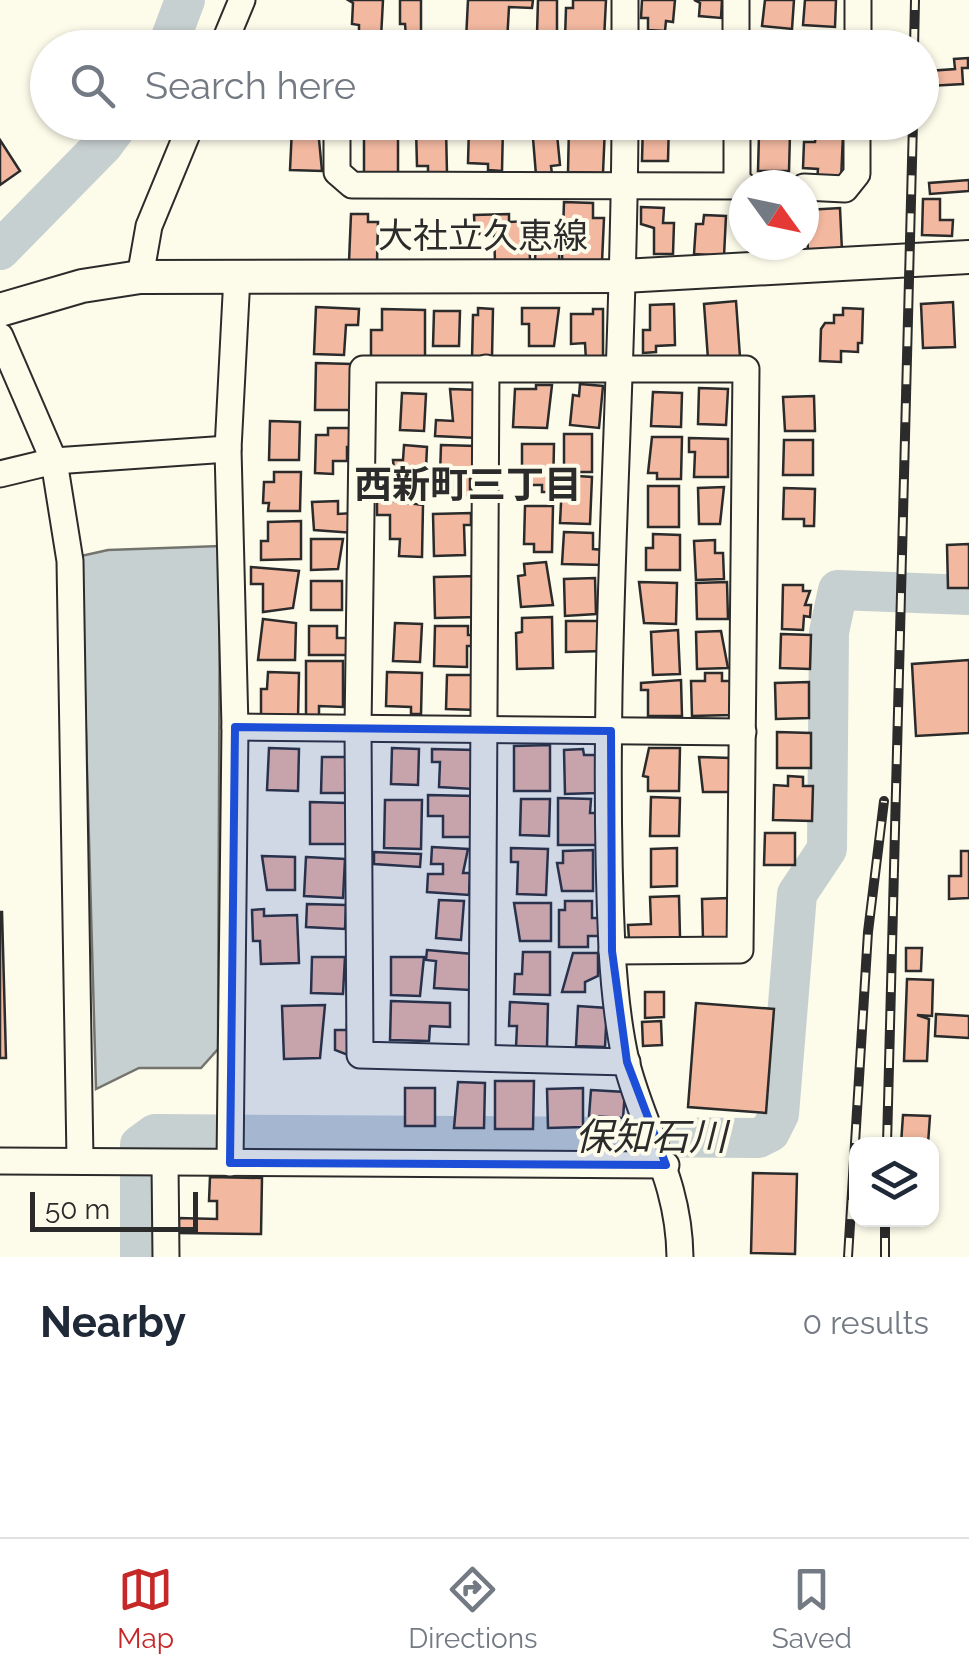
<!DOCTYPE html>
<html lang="en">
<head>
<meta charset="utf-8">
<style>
	:root { --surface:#fff; --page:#f2f2f3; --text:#1f2937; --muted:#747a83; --line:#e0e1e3; --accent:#c62828 }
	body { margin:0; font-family:Raleway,"Noto Sans JP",sans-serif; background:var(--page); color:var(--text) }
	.controls { position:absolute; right:30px; bottom:30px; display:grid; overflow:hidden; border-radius:20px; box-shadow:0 2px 8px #0004 }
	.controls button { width:90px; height:90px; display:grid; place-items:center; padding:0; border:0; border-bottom:2px solid var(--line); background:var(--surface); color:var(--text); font:50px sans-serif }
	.compass { position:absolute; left:729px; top:170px; width:90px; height:90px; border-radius:50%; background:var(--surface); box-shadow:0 2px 8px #0004; rotate:123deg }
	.scale { position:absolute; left:30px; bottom:25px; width:168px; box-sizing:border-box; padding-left:10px; border:5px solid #2b2b2b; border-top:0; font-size:28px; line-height:35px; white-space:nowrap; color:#2b2b2b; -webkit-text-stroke:8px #fdfbea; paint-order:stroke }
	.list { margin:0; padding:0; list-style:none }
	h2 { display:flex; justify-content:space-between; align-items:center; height:130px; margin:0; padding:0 40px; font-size:42px }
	h2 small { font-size:32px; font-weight:400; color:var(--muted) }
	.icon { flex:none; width:55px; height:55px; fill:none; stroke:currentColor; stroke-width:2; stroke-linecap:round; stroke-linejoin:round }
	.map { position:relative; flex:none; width:969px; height:1257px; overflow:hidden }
	.search { position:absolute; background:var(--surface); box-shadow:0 2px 8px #0004; left:30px; right:30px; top:30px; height:110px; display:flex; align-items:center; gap:25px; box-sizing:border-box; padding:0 35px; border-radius:55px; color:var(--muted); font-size:38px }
	.sheet { height:280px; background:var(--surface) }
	nav { display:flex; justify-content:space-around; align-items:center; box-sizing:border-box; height:140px; border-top:2px solid var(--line); background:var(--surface); font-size:28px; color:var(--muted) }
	nav a { display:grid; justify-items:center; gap:5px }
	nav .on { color:var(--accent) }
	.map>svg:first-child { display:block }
	.water { fill:#c7d0d0; stroke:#74746e; stroke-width:2.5 }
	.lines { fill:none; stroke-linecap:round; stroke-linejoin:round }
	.river { stroke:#c7d0d0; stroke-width:40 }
	.building { fill:#f2b8a0; stroke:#2b2b2b; stroke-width:2.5 }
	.minor-casing { stroke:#2b2b2b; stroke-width:29 }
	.major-casing { stroke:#2b2b2b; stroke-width:36 }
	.minor { stroke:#fdfbea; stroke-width:25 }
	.major { stroke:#fdfbea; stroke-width:32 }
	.rail-casing { stroke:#2b2b2b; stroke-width:10 }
	.rail { stroke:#fdfbea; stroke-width:6; stroke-dasharray:19; stroke-linecap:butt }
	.marked { fill:#1d4ed8; fill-opacity:0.2; stroke:#1d4ed8; stroke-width:8; stroke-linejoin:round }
	.labels { text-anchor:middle; stroke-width:8; stroke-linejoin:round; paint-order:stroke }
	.street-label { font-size:35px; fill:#2b2b2b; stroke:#fdfbea }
	.neighbourhood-label { font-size:38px; font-weight:bold; fill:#2b2b2b; stroke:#fdfbea }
	.water-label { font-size:38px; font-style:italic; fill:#2b2b2b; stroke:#fdfbea }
</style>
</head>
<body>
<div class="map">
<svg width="969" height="1257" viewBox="0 0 969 1257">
	<rect width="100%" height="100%" fill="#fdfbea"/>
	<path class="water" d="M220,546L218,1049L201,1068H139L96,1089L81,556L108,550Z"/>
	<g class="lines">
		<g class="river">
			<path d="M167,48L185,0"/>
			<path d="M0,250L103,145L120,122"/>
			<path d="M140,1257V1145L155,1134L758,1138L770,1132L779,1114L797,894L827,849L829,632L838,590L969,595"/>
		</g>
	</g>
	<g class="building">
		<path d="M348,0H383L381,38L359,37V25L352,24L353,3Z"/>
		<path d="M400,0H421V36H406L405,24H400Z"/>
		<path d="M468,0H533L532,8L509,7L507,42L466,40Z"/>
		<path d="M538,0H557V43H524V34H537Z"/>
		<path d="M573,0H606L604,40L565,39L566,8H573Z"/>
		<path d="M642,0H675L673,22L666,21L665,31L648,30V18H641Z"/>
		<path d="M694,0H722L721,18L699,16L700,3Z"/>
		<path d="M765,0H794L792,29L762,26Z"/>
		<path d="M805,0H836L835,27L803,25Z"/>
		<path d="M763,34L794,35V48H762Z"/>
		<path d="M677,38V48H647V39Z"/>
		<path d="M968,58V68H962L963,84L929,86L928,71L955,69L954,59Z"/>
		<path d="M643,122H669L668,161H642Z"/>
		<rect x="364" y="123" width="34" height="51"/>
		<path d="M556,124L560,165L551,166L552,174L536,175L532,126Z"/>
		<path d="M469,126H503L502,171L488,170V164L468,163Z"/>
		<path d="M569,126L605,127L603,173L568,172Z"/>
		<path d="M292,128L318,129L322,171L290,170Z"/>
		<path d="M446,128L447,174H428V166H417L416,129Z"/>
		<path d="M759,134H790L789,171H758Z"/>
		<path d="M816,134H843L841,181L817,180L818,169L803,168L804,142H815Z"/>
		<path d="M0,140L20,171L0,185Z"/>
		<path d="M969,180V191L930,194L929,183Z"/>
		<path d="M923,199H940V220H953L952,236L922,235Z"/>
		<path d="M564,202L593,203V218H604L602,262L562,261Z"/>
		<path d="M641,207L664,208L663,223H674L673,254H654V228L641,224Z"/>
		<path d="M840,208L842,251L808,252L806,210Z"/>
		<path d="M351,214H368V222H378L377,263L349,262Z"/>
		<path d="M509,214V222L529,221L530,261L495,262L494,234H475L474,215Z"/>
		<path d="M704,215L726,216L724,256L694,254L696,224H703Z"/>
		<path d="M536,234H560L559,262H535Z"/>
		<path d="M736,301L740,357L708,359L704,304Z"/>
		<path d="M953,302L955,347L923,348L921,304Z"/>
		<path d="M674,304L675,345L656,346V352L643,353V330H650V305Z"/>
		<path d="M316,307L359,309L358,325H346L344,355L314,354Z"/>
		<path d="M478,308L493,309L492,358H472L473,315H478Z"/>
		<path d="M522,308H559L554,346H529V324H522Z"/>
		<path d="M843,308L863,309L862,343H858V352L841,351V362L820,361L821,329L825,323H834V315H843Z"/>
		<path d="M382,309L425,310V359H371V330H382Z"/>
		<path d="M593,309H603V361H586L585,343L571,344V314H593Z"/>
		<path d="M434,311H460L459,346H433Z"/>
		<path d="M316,363L352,364L351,410H315Z"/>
		<path d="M580,384L603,386L599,428L570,425L573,395L579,396Z"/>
		<path d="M536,385H552L547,428L513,427L515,389H536Z"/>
		<path d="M699,388L728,389L726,425L698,424Z"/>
		<path d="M450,389L479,390L477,438L435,436L436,420L453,421Z"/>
		<path d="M653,392L682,393L681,427L651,426Z"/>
		<path d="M402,393L426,394L424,431L400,430Z"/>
		<path d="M814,396L815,431H785L783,397Z"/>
		<path d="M270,421L300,422L299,460H269Z"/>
		<path d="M328,428H353L352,447H347V461H333V474L315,473L316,435H328Z"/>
		<rect x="564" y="434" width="28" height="38"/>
		<path d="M652,437H682L681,479H657V473H648Z"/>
		<path d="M689,438L728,439V477H694L695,452H689Z"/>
		<path d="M784,440H813V475H783Z"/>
		<path d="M522,444H554L553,492H542V485H522Z"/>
		<path d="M404,445L427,447L425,490L396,488L393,460H403Z"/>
		<path d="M441,445L476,446V478H470V495H450L451,475H440Z"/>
		<path d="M274,472H301L300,511H268L269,503H263L264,482H274Z"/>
		<path d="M578,476L592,477L590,524L560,523L562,484H578Z"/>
		<rect x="648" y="486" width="31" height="41"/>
		<path d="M724,487L720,524H699L698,488Z"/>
		<path d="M784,488L815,489L814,526H804V519H783Z"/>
		<path d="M377,499L423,505L422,557L399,556L400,539H390V515H377Z"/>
		<path d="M338,501V514L353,513L354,533L314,530L312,502Z"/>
		<path d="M525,506H553L552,552H534V544H524Z"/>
		<path d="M471,513V525H464L465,555L434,556L433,514Z"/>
		<path d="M301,521V559L261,560V541H268V522Z"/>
		<path d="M564,532L593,533V549L604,550L603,565L562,564Z"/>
		<path d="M653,534L680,535V570H646V548H653Z"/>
		<path d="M311,539H343L338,569L311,570Z"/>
		<path d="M715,540V553H723L724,579L696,580L694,541Z"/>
		<path d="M969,544V588H948L947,545Z"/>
		<path d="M546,562L553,605L521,607L518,576L525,575L524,564Z"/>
		<path d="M251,567L299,571L293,608L263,612V584H251Z"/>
		<path d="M478,576L479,617L435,618L434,577Z"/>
		<path d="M595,578L596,614L565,616L564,579Z"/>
		<rect x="311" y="581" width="31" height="29"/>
		<path d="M639,582L677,583L676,624L644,623Z"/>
		<path d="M727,582L728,619H697L696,583Z"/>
		<path d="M783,585H803V591H810L805,605H811L810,617L804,616L803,630L782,629Z"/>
		<path d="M552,617L553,668L517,669L516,633L522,632V618Z"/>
		<path d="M263,619L296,623L295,660H258Z"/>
		<path d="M566,621H604V651L566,652Z"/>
		<path d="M395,623L422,624L420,662L393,661Z"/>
		<path d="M309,626H337V638H349L348,655H309Z"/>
		<path d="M435,626H468V635H479L478,646H467V667L434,666Z"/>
		<path d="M678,630L680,674L653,675L651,632Z"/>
		<path d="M721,631L728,668L697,669L696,632Z"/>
		<path d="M781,634L811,635L810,669L780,668Z"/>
		<path d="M969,660V733L916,736L912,664Z"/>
		<path d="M306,661H343V707L319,706V719H306Z"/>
		<path d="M268,672L299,673L298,718H261V689H267Z"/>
		<path d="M387,672L422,673L421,714H411V707L386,706Z"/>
		<path d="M705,673H722V681H730L731,715L692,716L691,681H705Z"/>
		<path d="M447,675H477V710L446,709Z"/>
		<path d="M681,680L682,716H648V690H641V683Z"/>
		<path d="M809,682V718L776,719L775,683Z"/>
		<path d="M777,732L811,733V768H777Z"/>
		<path d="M550,745V791H514V746Z"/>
		<path d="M269,748L299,749L298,791L267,790Z"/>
		<path d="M392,748L419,749L418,785L391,784Z"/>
		<path d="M649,748H680L679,791H648V777L643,776Z"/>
		<path d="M432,749L475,750L473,789L439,787L440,762H432Z"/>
		<path d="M583,749L584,755H596V793L565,794L564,750Z"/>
		<path d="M322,757H347V793H321Z"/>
		<path d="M699,757L731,758L730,792H703Z"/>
		<path d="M788,776L803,777V786H813L812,821L773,820L774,785L788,786Z"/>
		<path d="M428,795L475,796L474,837H443V816H428Z"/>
		<path d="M651,797L680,798L679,836H650Z"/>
		<path d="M558,798L591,799L590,813H597L596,845H558Z"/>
		<path d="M521,799H550L549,836L520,835Z"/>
		<path d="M385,800H422L421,849L384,848Z"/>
		<path d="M310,802L347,803V844H310Z"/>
		<path d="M765,833H795V865H764Z"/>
		<path d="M432,847L468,849L463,873H470L469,895L427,892L428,874H443V864H431Z"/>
		<path d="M511,848L548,849L546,895L517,894L518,862H511Z"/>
		<path d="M677,848V886L651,887V849Z"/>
		<path d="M593,850V891H562L557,863H563V851Z"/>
		<path d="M961,851H969V898L949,899V876H961Z"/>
		<path d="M374,852L421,854L420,867L374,864Z"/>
		<path d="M262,856L295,857V890H267Z"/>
		<path d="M306,857L345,859L343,898L304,896Z"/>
		<path d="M679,896L680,937L629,939L628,925L651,924L650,897Z"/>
		<path d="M729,898L730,939L703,940L702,899Z"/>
		<path d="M439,900L464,901L461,940L436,938Z"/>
		<path d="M565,901H592V918H599V936H588V947H559V910H565Z"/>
		<path d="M514,903H551V941H520Z"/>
		<path d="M307,904L346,905L345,929L306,927Z"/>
		<path d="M264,909V916L297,915L299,963L261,964L260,941H253L252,910Z"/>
		<path d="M2,912L6,1058H0V912Z"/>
		<path d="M906,948H922L921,971H906Z"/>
		<path d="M427,950L473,954L470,990L434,988L436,961L426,960Z"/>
		<path d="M523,952H550V995L514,994L515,974H522Z"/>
		<path d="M573,953H598V976L585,982V992H562Z"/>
		<path d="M312,957H345L343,994L311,993Z"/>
		<path d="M391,957H424L420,996L391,995Z"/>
		<path d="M907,979L933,980L932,1016L917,1015L929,1019L927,1061H904Z"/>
		<path d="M645,992H664V1017L645,1018Z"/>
		<path d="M391,1001L450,1003V1027L430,1026L429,1041L390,1040Z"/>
		<path d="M510,1002L548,1004L547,1048L516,1047L517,1026H509Z"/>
		<path d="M696,1003L774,1009L766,1113L688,1107Z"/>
		<path d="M325,1005L320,1058L284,1059L282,1006Z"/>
		<path d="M578,1006L607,1008L605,1047L576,1046Z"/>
		<path d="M936,1014L969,1016V1038L935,1036Z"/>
		<path d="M661,1021L662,1045L643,1046L642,1022Z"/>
		<path d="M347,1024H352L353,1057L335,1050V1030H347Z"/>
		<path d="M495,1081H534L533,1129H495Z"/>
		<path d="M458,1082L485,1083L484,1128H454Z"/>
		<rect x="405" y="1088" width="30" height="38"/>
		<path d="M583,1088V1127L548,1128L547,1089Z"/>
		<path d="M591,1090L625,1092L623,1118L589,1116Z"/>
		<path d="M903,1115L930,1116L928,1144H901Z"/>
		<path d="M753,1173L797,1174L795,1254L751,1253Z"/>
		<path d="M210,1177L262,1178L261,1234L179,1233V1218L217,1219V1201H209Z"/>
	</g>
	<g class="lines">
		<defs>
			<g id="minor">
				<path d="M736,0V48"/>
				<path d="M222,48L242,0"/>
				<path d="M349,48H506"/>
				<path d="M625,48V0"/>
				<path d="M858,48V0"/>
				<path d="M337,122V172L352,185L744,186"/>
				<path d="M625,122C624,397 599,673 612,949C614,984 618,1026 626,1061C644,1133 679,1178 680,1257"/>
				<path d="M737,122V185"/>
				<path d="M804,187L845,189L857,174V122"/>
				<path d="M140,277L149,226L192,122"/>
				<path d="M0,336L54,461L70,561L80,1159"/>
				<path d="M0,474L54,461L228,449"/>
				<path d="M235,727L743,732"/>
				<path d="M612,951L740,950L746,369H363L358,728L360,1055L627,1062"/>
				<path d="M482,1055L486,368"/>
				<path d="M0,1161L666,1165"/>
				<path d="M165,1163L166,1257"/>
				<path d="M230,1163L235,727L228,449L237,276"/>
			</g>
			<path id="major" d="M0,310L82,286L140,277L623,276L969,257"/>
		</defs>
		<use href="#minor" class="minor-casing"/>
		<use href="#major" class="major-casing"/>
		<use href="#minor" class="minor"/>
		<use href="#major" class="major"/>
		<defs>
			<g id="rail">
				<path d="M914,48L915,0"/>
				<path d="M887,1144L913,122"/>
				<path d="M848,1257L868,932L884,801"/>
				<path d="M885,1257V1220"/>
			</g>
		</defs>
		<use href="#rail" class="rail-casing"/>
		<use href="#rail" class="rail"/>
	</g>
	<path class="marked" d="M235,727L611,731L612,951L627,1062L666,1165L230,1163Z"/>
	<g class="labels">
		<g class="street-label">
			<text x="483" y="248">大社立久恵線</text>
		</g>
		<g class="neighbourhood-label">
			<text x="468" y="498">西新町三丁目</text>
		</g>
		<g class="water-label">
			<text x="651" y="1150">保知石川</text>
		</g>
	</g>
</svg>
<div class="controls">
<button><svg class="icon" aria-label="layers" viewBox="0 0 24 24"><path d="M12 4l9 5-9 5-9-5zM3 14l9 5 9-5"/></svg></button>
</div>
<svg class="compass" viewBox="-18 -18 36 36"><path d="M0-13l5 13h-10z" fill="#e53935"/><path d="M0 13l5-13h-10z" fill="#747a83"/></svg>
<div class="scale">50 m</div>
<div class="search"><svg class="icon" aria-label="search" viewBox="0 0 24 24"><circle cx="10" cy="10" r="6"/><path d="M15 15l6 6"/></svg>Search here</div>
</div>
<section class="sheet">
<h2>Nearby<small>0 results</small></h2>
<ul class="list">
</ul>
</section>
<nav>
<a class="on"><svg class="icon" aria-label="map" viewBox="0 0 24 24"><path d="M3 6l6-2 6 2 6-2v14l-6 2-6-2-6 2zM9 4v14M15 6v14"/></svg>Map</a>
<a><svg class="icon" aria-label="directions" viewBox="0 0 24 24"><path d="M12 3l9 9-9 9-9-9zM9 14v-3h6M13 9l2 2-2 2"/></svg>Directions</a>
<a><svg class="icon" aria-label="saved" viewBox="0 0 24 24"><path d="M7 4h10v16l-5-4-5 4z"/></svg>Saved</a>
</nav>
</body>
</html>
